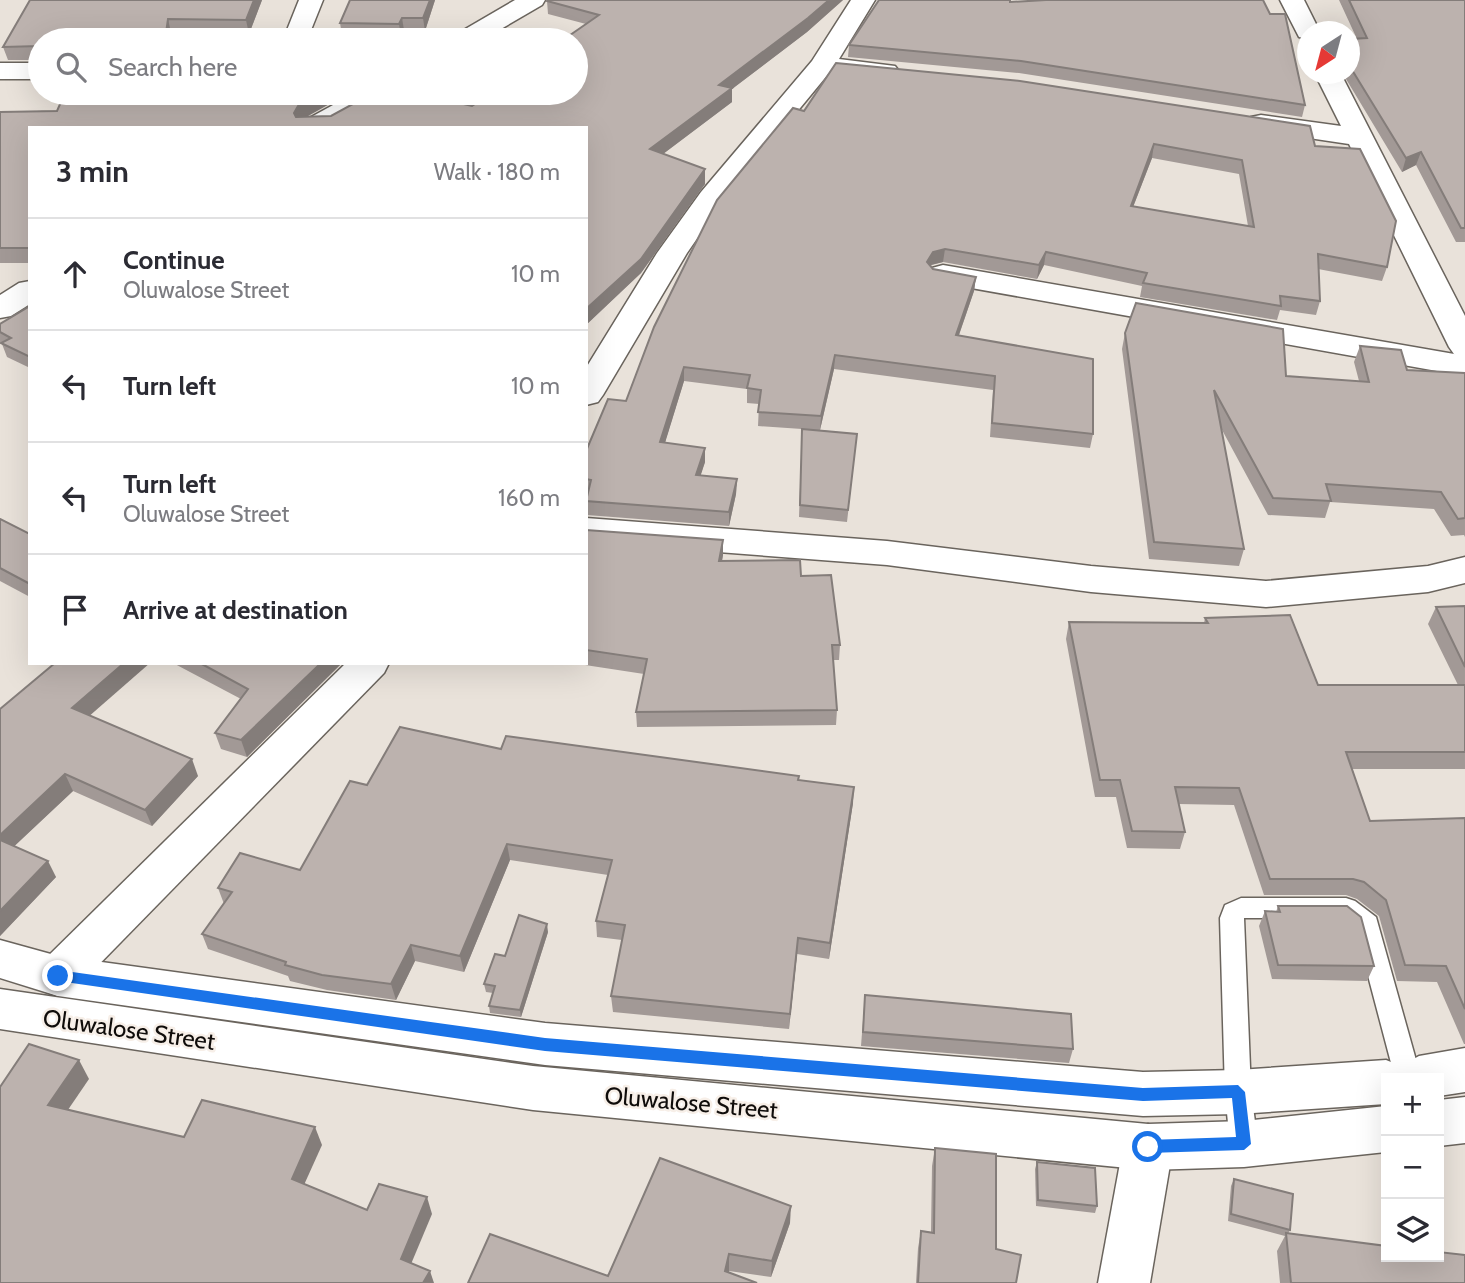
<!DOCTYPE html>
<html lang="en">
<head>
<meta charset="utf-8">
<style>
	:root { --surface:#fff; --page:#f7f7f7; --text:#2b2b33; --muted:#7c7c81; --line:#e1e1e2 }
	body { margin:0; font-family:Cabin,sans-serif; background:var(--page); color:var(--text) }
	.controls { position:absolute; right:21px; bottom:21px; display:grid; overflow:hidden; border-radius:0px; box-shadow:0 7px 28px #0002 }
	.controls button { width:63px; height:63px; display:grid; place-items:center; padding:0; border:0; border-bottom:2px solid var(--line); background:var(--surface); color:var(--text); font:35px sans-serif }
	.compass { position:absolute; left:1297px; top:21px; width:63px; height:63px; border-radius:50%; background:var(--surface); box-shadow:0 7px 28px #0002; rotate:216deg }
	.stop { position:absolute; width:21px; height:21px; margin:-16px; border:5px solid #1a73e8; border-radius:50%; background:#fff }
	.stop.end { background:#1a73e8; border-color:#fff; box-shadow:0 2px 7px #0008 }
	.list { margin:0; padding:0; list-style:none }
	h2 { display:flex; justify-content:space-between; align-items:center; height:91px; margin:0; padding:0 28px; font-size:30px }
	h2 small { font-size:23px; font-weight:400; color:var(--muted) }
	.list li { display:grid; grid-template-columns:46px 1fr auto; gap:21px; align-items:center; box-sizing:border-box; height:112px; padding:0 28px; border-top:2px solid var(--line) }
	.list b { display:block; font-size:26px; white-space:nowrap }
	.list p { margin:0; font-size:23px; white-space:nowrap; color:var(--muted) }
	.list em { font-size:23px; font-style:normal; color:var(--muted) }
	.icon { flex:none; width:38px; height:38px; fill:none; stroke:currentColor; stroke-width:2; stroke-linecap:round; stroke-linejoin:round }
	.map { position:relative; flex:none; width:1465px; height:1283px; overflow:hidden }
	.search { position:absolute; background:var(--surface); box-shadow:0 7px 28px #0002; left:28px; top:28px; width:560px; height:77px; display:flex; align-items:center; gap:18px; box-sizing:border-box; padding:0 24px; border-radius:38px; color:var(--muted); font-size:26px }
	.panel { position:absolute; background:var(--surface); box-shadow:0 7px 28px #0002; left:28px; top:126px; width:560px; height:539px; border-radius:0px }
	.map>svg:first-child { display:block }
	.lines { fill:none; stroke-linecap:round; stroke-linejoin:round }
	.service-casing { stroke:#6a645d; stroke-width:3 }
	.minor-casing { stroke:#6a645d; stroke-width:3 }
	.tertiary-casing { stroke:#6a645d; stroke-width:3 }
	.service { fill:#fff; fill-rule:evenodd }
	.minor { fill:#fff; fill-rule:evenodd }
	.tertiary { fill:#fff; fill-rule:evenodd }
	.wall { fill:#a29996; fill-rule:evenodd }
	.shaded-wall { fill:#847d7a }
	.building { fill:#bcb2ae; stroke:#847d7a; stroke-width:2; fill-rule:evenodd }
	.route { fill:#1a73e8 }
	.labels { text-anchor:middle; stroke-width:5; stroke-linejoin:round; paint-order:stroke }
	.near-street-label { font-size:24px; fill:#0f0c0a; stroke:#f7efe8 }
</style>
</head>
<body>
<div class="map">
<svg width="1465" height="1283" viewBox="0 0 1465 1283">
	<rect width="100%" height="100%" fill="#e9e2da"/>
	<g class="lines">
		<defs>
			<path id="service" d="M1241,898H1346L1355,901L1376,917L1421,1078H1395L1356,930L1341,918H1244L1251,1092L1258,1144L1254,1153L1244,1157L1234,1153L1230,1144L1225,1092L1220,918L1225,905Z"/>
			<g id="minor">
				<path d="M299,0H323L307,40H283Z"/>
				<path d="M515,0H545L542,5L482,40H451L455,35Z"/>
				<path d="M851,0H875L839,59L895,66L899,71L895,76L886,79L829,73L721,204L687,253L603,395L598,402L586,405V368L657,253L701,192L812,61Z"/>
				<path d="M1280,0H1304L1320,32H1308V39L1299,37Z"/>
				<rect x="0" y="63" width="40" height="16"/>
				<path d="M1315,74H1341L1465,316V376L943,283L932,280L928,274L932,268L943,265L1460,355L1454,354L1449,347L1349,144L1261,131L1251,129L1248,123L1251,117L1261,115L1341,126Z"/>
				<path d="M355,93H387L383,99L332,128H299L302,122Z"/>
				<path d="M30,281V304L11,316L0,318V295L19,283Z"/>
				<path d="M586,518L887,541L1091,566L1266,581L1428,566L1465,557V583L1428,592L1266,607L1091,592L887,565L586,542Z"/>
				<path d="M346,663H389L384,673L74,990L58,996L42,990L35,976L42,962Z"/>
				<path d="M1148,1124L1166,1131L1173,1147L1150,1283H1098L1123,1147L1130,1131Z"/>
			</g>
			<g id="tertiary">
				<path d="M0,940L58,956L545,1023L1143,1072L1238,1070L1386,1060L1401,1066L1419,1056L1465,1048V1092L1439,1096V1078H1386V1104L1238,1114L1143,1116L545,1065L58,996L0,978Z"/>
				<path d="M0,989L533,1066L1148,1124L1244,1121L1386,1106V1152L1244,1167L1148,1170L533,1110L0,1029Z"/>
				<path d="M1465,1097V1143L1439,1146V1100Z"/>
			</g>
		</defs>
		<use href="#service" class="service-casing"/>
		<use href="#minor" class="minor-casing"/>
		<use href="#tertiary" class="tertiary-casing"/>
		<use href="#service" class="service"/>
		<use href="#minor" class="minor"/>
		<use href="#tertiary" class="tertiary"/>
	</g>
	<g class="wall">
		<path d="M30,0H262L249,34L171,33V34L40,40V60H8L3,47Z"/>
		<path d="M350,0H435L425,31L404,30L401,36L342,35L340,23Z"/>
		<path d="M548,0H843L807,32L732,89V102L663,154L705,184L641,273L586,325V128H30V263H0V112L331,103L307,116H331L367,102L472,106L576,93L586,24L548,14L547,1Z"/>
		<path d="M1339,0H1465V242H1456L1416,165L1402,172L1343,74H1349V39H1357Z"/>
		<path d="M1010,2L1305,105L1302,117L1019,73L848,57L849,45Z"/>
		<path d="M804,111L1315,146L1387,267L1382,281L1318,269L1320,301L1316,315L1280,310L1277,320L1140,297L1142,286L1044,265L1037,279L943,262L931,265L933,269L976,277L974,291L959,335L1093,434L1090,448L990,437L993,390L834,369L820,430L857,434L847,522L799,517L802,429L758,426L759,404L747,403V389L684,381L665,442L705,462L700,476L737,479L736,494L729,526L587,515L586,451L626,401ZM1152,158L1239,174L1248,226L1133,207Z"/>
		<path d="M30,306V368L7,357L2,344L0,343V324Z"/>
		<path d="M1125,333L1286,376L1359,381L1354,362L1360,346L1407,370L1465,373V537L1464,535L1451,536L1434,509L1330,502L1325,518L1268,515L1221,428L1244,549L1239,566L1149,559L1122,349Z"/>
		<path d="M0,519L30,534V597L0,581Z"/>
		<path d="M586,530L723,555L722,561L801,576L840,645L839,660H833L837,710L836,725L637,727L636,712L644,674L572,663H586Z"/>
		<path d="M1465,606V769H1351L1370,821L1465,818V1044H1464L1437,982L1397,981L1379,916L1357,899L1346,895H1264L1234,805L1178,804L1185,832L1180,849L1127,848L1116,797H1095L1066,639L1069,622L1204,623L1205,618L1318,685H1458L1428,624L1436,607Z"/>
		<path d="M173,663H342L247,757L221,749L215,733L241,699Z"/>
		<path d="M0,709L90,715L198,776L152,826L73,791L14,846L56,877L0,936Z"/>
		<path d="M501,749L799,780L853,803L829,959L797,954L789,1029L613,1012L611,996L622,940L597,937L596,921L608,875L510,860L464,972L415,961L396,1000L327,990L290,981L288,976L208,949L202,934L224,904L218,888L300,870L367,785Z"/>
		<path d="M1278,906L1374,966L1367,981L1272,979L1259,926L1265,911L1276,912Z"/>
		<path d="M548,932L521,1017L490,1013L489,1006L493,993L486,992L484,984L505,956Z"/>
		<path d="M865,995L1073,1049L1069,1063L861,1046Z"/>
		<path d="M935,1148L996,1249L1016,1283H916L918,1248L921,1231L931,1232L932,1166Z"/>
		<path d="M1037,1162L1097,1206L1095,1213L1036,1206L1035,1169Z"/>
		<path d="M1234,1179L1290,1230L1288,1234L1465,1283H1280L1277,1251L1285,1236L1228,1221L1231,1186Z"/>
		<path d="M790,1223L771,1277L729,1271V1272L608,1276Z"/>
	</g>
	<g class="shaded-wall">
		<path d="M254,0H262L249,34L246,20Z"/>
		<path d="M430,0H435L425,31L423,18Z"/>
		<path d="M829,0H843L807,32L732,89V102L651,163L650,149L719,85Z"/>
		<path d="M402,18L404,30L401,36L399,24Z"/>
		<path d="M168,19L171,33L170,40L166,33Z"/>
		<path d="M322,93H329L331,103L301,120L297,127L294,113L298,106Z"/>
		<path d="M1154,144L1152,158L1128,220L1131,206Z"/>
		<path d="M1421,152L1416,165L1402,172L1406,158Z"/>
		<path d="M705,169V184L641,273L586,325V309Z"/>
		<path d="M945,249L943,262L931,265L926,275L927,262L933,252Z"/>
		<path d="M1046,252L1044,265L1037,279L1039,265Z"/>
		<path d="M976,277L974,291L954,349L956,335Z"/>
		<path d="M835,355L834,369L820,430L821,416Z"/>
		<path d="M684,367V381L661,456L660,442Z"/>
		<path d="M705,448V462L696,490V475Z"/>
		<path d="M737,479L736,494L729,526V512Z"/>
		<path d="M723,540V555L719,576V561Z"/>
		<path d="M124,663H150L79,725L72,708Z"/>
		<path d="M321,663H342L247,757L241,740Z"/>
		<path d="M192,759L198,776L152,826L145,810Z"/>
		<path d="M65,774L73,791L5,855L0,845V835Z"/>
		<path d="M854,787L853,803L829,959L830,943Z"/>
		<path d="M507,844L510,860L464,972L460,956Z"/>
		<path d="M48,861L56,877L0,936V911Z"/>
		<path d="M547,924L548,932L521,1017L520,1010Z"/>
		<path d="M798,938L797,954L789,1029L790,1014Z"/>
		<path d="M411,945L415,961L396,1000L391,984Z"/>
		<path d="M79,1060L89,1079L59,1123L48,1105Z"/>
		<path d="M315,1127L322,1145L299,1196L292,1179Z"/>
		<path d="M427,1197L432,1214L406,1276L401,1259Z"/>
		<path d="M791,1206L790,1223L771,1277L772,1261Z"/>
		<path d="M729,1254V1271L726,1283L725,1271Z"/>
		<path d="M430,1271L434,1283H423Z"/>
	</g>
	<g class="building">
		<path d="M30,0H254L246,20L168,19L166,33L197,40H40V46L3,47Z"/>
		<path d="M350,0H430L423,18H402L399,24L340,23Z"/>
		<path d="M548,0H829L808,18L719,85L732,88L650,149L705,169L641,259L586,309V128H30V248H0V112L57,111L65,93H322L298,106L294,113L296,117L331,116L360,100L367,102L378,93H415L472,106L491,93H576V40H563L599,15L547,1Z"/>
		<path d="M879,0H1010V2L1046,0H1263L1270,14H1285L1305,105L1021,61L849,45Z"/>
		<path d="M1349,0H1465V228H1461L1421,152L1406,158L1349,65V39L1367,38Z"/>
		<path d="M836,63L1020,81L1310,126L1315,146L1360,149L1396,221L1387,267L1318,254L1320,301L1280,296L1281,306L1143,283L1147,273L1046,252L1039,265L945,249L933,252L927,262L933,269L976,277L956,335L1093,359V434L992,423L995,376L835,355L821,416L758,412L761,390L747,388L750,375L684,367L660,442L705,448L696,475L737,479L729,512L586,501L591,480L586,479V451L608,399L626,401L654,327L717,200L793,108L804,111ZM1154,144L1242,160L1254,227L1131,206Z"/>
		<path d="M1136,303L1283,329L1286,376L1369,382L1360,346L1401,350L1407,370L1465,373V518L1458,519L1441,492L1326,484L1331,501L1273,498L1214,390L1244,549L1154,542L1125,333Z"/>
		<path d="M30,306V357L1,343L11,338L0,332V324Z"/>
		<path d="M802,429L857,434L848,510L800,505Z"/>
		<path d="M0,519L30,534V584L0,568Z"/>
		<path d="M586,530L723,540L719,561L800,560L801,576L831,575L840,645H832L837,710L636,712L647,659L586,650Z"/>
		<path d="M1465,606V667L1436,607Z"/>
		<path d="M1290,615L1318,685H1465V752H1346L1370,821L1465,818V1009L1446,966L1405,965L1386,900L1364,882L1353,879H1270L1239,788L1175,787L1185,832L1132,831L1120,780H1100L1069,622L1208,623L1205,618Z"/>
		<path d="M55,663H124L72,708L192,759L145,810L65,774L0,835V709Z"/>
		<path d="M200,663H321L241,740L215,733L248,689Z"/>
		<path d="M400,727L501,749L506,736L799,776L798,780L854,787L830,943L798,938L790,1014L611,996L625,925L596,921L612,860L507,844L460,956L411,945L391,984L322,975L285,965L286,962L202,934L232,892L218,888L240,853L300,870L350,781L367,785Z"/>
		<path d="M0,840L48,861L0,911Z"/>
		<path d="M1278,906H1347L1361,917L1374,966L1278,965L1265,911L1280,912Z"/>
		<path d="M519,915L547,924L520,1010L489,1006L495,986L484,984L495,954L505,956Z"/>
		<path d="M865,995L1071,1014L1073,1049L863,1032Z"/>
		<path d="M29,1044L79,1060L48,1105L184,1137L202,1100L315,1127L292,1179L367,1210L379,1184L427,1197L401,1259L430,1271L423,1283H0V1087Z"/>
		<path d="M935,1148L996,1154V1249L1021,1255L1016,1283H918L921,1231L934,1233Z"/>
		<path d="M660,1158L791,1206L772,1261L729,1254L725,1271L757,1283H468L490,1234L608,1276Z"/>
		<path d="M1037,1162L1095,1168L1097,1206L1038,1200Z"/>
		<path d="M1234,1179L1293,1194L1290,1230L1231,1214Z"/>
		<path d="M1286,1233L1386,1246V1257H1439V1252L1465,1255V1283H1291Z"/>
	</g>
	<path class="route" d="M58,970L545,1038L1143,1088L1238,1085L1245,1092L1251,1144L1244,1150L1148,1153L1140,1147L1148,1140L1236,1137L1232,1098L1143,1101L545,1051L58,981L51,976Z"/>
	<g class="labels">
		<g class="near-street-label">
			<text transform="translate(129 1030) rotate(8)" y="8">Oluwalose Street</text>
			<text transform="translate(691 1103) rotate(5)" y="8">Oluwalose Street</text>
		</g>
	</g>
</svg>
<div class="controls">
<button>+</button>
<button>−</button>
<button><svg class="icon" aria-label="layers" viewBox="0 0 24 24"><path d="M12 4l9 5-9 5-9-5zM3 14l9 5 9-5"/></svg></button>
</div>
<svg class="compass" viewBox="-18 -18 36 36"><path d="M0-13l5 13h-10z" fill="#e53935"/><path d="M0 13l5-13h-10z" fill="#7c7c81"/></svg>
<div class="stop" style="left:1148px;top:1147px"></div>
<div class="stop end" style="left:58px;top:976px"></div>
<div class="search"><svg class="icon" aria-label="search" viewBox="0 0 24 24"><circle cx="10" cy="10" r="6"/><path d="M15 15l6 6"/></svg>Search here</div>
<section class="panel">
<h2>3 min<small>Walk · 180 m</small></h2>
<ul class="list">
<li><svg class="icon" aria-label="ahead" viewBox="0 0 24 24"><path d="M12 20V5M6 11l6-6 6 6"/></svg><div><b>Continue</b><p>Oluwalose Street</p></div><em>10 m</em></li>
<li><svg class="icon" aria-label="left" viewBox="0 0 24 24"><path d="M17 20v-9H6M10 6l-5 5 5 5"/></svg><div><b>Turn left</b></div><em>10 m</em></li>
<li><svg class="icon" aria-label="left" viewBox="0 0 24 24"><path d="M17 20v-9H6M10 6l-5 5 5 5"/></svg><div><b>Turn left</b><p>Oluwalose Street</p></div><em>160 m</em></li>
<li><svg class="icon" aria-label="arrive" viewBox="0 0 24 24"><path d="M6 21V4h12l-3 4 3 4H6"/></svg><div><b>Arrive at destination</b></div></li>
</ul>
</section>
</div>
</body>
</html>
